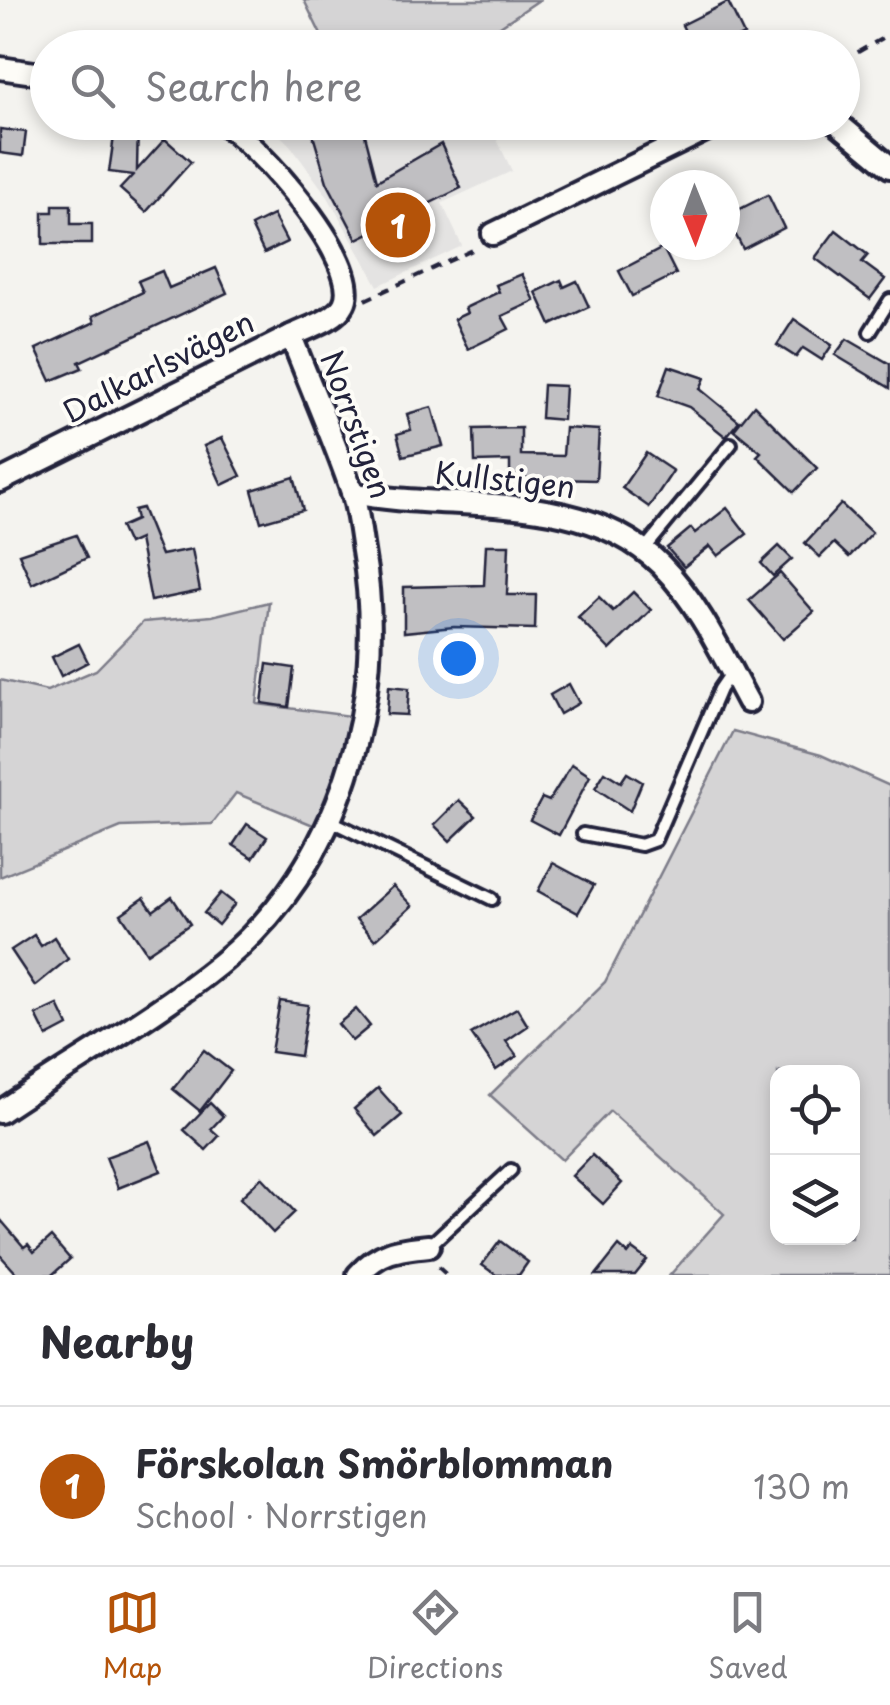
<!DOCTYPE html>
<html lang="en">
<head>
<meta charset="utf-8">
<style>
	:root { --surface:#fff; --page:#f7f7f7; --text:#2b2b33; --muted:#7c7c81; --line:#e1e1e2; --accent:#b45309 }
	body { margin:0; font-family:"Playpen Sans",sans-serif; background:var(--page); color:var(--text) }
	.controls { position:absolute; right:30px; bottom:30px; display:grid; overflow:hidden; border-radius:20px; box-shadow:0 5px 15px #0003 }
	.controls button { width:90px; height:90px; display:grid; place-items:center; padding:0; border:0; border-bottom:2px solid var(--line); background:var(--surface); color:var(--text); font:50px sans-serif }
	.compass { position:absolute; left:650px; top:170px; width:90px; height:90px; border-radius:50%; background:var(--surface); box-shadow:0 5px 15px #0003; rotate:179deg }
	.you { position:absolute; left:458px; top:658px; width:35px; height:35px; margin:-25px; border:8px solid #fff; border-radius:50%; background:#1a73e8; box-shadow:0 0 0 15px #1a73e833 }
	.badge { display:grid; place-items:center; width:65px; height:65px; border-radius:50%; background:var(--accent); color:#fff; font-size:32px; font-weight:700 }
	.pin { position:absolute; translate:-50% -50%; border:5px solid #fff; box-shadow:0 2px 10px #0006 }
	.list { margin:0; padding:0; list-style:none }
	h2 { display:flex; justify-content:space-between; align-items:center; height:130px; margin:0; padding:0 40px; font-size:42px }
	h2 small { font-size:32px; font-weight:400; color:var(--muted) }
	.list li { display:grid; grid-template-columns:65px 1fr auto; gap:30px; align-items:center; box-sizing:border-box; height:160px; padding:0 40px; border-top:2px solid var(--line) }
	.list b { display:block; font-size:38px; white-space:nowrap }
	.list p { margin:0; font-size:32px; white-space:nowrap; color:var(--muted) }
	.list em { font-size:32px; font-style:normal; color:var(--muted) }
	.icon { flex:none; width:55px; height:55px; fill:none; stroke:currentColor; stroke-width:2; stroke-linecap:round; stroke-linejoin:round }
	.map { position:relative; flex:none; width:890px; height:1275px; overflow:hidden }
	.search { position:absolute; background:var(--surface); box-shadow:0 5px 15px #0003; left:30px; right:30px; top:30px; height:110px; display:flex; align-items:center; gap:25px; box-sizing:border-box; padding:0 35px; border-radius:55px; color:var(--muted); font-size:38px }
	.sheet { height:290px; background:var(--surface) }
	nav { display:flex; justify-content:space-around; align-items:center; box-sizing:border-box; height:140px; border-top:2px solid var(--line); background:var(--surface); font-size:28px; color:var(--muted) }
	nav a { display:grid; justify-items:center; gap:5px }
	nav .on { color:var(--accent) }
	.map>svg:first-child { display:block }
	.built { fill:#e4e3e2 }
	.green { fill:#d5d4d5; stroke:#7c7b88; stroke-width:2.5; fill-rule:evenodd }
	.building { fill:#c0bfc2; stroke:#22223b; stroke-width:2.5 }
	.lines { fill:none; stroke-linecap:round; stroke-linejoin:round }
	.lane-casing { stroke:#22223b; stroke-width:18 }
	.street-casing { stroke:#22223b; stroke-width:28 }
	.path { stroke:#22223b; stroke-width:4; stroke-dasharray:10 8; stroke-linecap:butt }
	.lane { stroke:#fdfcf7; stroke-width:10 }
	.street { stroke:#fdfcf7; stroke-width:20 }
	.labels { text-anchor:middle; stroke-width:8; stroke-linejoin:round; paint-order:stroke }
	.street-label { font-size:30px; fill:#22223b; stroke:#fdfcf7 }
</style>
</head>
<body>
<div class="map">
<svg width="890" height="1275" viewBox="0 0 890 1275">
	<rect width="100%" height="100%" fill="#f4f3ef"/>
	<filter id="ink" filterUnits="userSpaceOnUse"><feTurbulence type="fractalNoise" baseFrequency=".01" numOctaves="2"/><feDisplacementMap in="SourceGraphic" scale="20" xChannelSelector="R" yChannelSelector="G"/><feConvolveMatrix kernelMatrix="1 2 1 2 8 2 1 2 1" color-interpolation-filters="sRGB"/></filter>
	<g filter="url(#ink)">
		<path class="built" d="M267,123H489L512,171L442,203L462,246L378,286L328,197L290,145Z"/>
		<g class="green">
			<path d="M304,0H539L469,47H327Z"/>
			<path d="M269,602L257,704L351,716L344,763L318,827L236,793L212,824L121,827L0,877V680L47,691L96,670L143,622L212,616Z"/>
			<path d="M733,731L821,755L890,786V1275H670L724,1214L610,1111L562,1160L490,1095L605,982ZM852,1072V1238H778V1072Z"/>
		</g>
		<g class="building">
			<path d="M728,2L744,35L717,48H693L682,25Z"/>
			<path d="M116,122H138L137,170L165,139L191,162L146,212L120,189L133,175L109,172Z"/>
			<path d="M362,123L377,181L441,144L461,188L357,239L327,182L313,135Z"/>
			<path d="M0,129L26,132L23,156L0,153Z"/>
			<path d="M768,195L784,228L743,249L726,216Z"/>
			<path d="M53,205H71V224H92V244H43V212H53Z"/>
			<path d="M273,215L287,242L264,253L251,226Z"/>
			<path d="M836,230L868,255L862,262L885,279L870,299L815,258Z"/>
			<path d="M663,248L676,274L632,296L619,271Z"/>
			<path d="M216,268L227,293L79,362L82,368L51,381L36,349L95,322L93,316L143,292L138,281L162,271L169,288Z"/>
			<path d="M522,274L535,301L502,316L509,329L468,349L454,319L467,313L465,308L499,292L496,285Z"/>
			<path d="M561,280L564,287L577,281L589,307L551,325L536,292Z"/>
			<path d="M794,319L832,345L822,360L803,348L796,357L777,345Z"/>
			<path d="M847,339L890,364V388L835,355Z"/>
			<path d="M669,366L705,378L700,389L739,421L726,437L689,407L658,396Z"/>
			<path d="M543,385L565,386L563,420L541,418Z"/>
			<path d="M754,405L817,468L794,492L757,456L761,452L734,430Z"/>
			<path d="M432,407L443,446L403,456L397,434L411,430L407,414Z"/>
			<path d="M521,428V455L563,456L565,428L599,430L596,480L510,478V461L475,462L474,429Z"/>
			<path d="M222,438L241,476L222,485L204,446Z"/>
			<path d="M646,453L673,471L649,507L622,488Z"/>
			<path d="M294,477L303,510L261,522L252,490Z"/>
			<path d="M841,504L872,533L849,557L834,543L820,557L805,543Z"/>
			<path d="M142,508L161,555L192,549L200,591L151,601L139,539L128,544L120,527L136,520L134,510Z"/>
			<path d="M727,508L747,534L718,556L710,546L684,567L667,548L691,528L695,533Z"/>
			<path d="M76,535L87,558L32,584L19,554Z"/>
			<path d="M486,545H509L507,595H536L535,629L454,627L404,632V587L484,585Z"/>
			<path d="M779,546L792,559L773,576L761,563Z"/>
			<path d="M780,573L814,612L783,639L749,600Z"/>
			<path d="M633,592L651,610L610,650L578,617L599,597L613,611Z"/>
			<path d="M79,644L88,662L61,676L52,657Z"/>
			<path d="M267,664L294,668L289,707L262,703Z"/>
			<path d="M569,684L579,703L560,714L550,695Z"/>
			<path d="M389,686L409,688L407,715L387,714Z"/>
			<path d="M572,764L590,776L559,835L530,820L542,798L549,801Z"/>
			<path d="M605,772L621,782L627,773L642,782L630,811L595,788Z"/>
			<path d="M459,800L476,816L450,841L434,825Z"/>
			<path d="M247,824L267,837L253,858L233,845Z"/>
			<path d="M553,863L594,885L578,913L538,891Z"/>
			<path d="M393,886L412,906L375,940L356,919Z"/>
			<path d="M221,893L235,904L218,925L204,913Z"/>
			<path d="M172,897L190,924L147,953L121,914L144,898L153,911Z"/>
			<path d="M34,935L41,946L54,937L68,959L35,986L11,950Z"/>
			<path d="M280,1001L308,1005L300,1056L271,1052Z"/>
			<path d="M58,1005L68,1026L47,1037L36,1015Z"/>
			<path d="M517,1008L528,1026L506,1041L517,1056L496,1070L471,1034Z"/>
			<path d="M356,1009L370,1026L352,1041L338,1024Z"/>
			<path d="M204,1050L231,1071L200,1111L173,1089Z"/>
			<path d="M378,1088L402,1115L377,1136L354,1109Z"/>
			<path d="M210,1103L223,1116L211,1129L219,1136L206,1150L184,1130Z"/>
			<path d="M149,1141L161,1171L118,1188L106,1157Z"/>
			<path d="M592,1155L622,1183L603,1204L572,1176Z"/>
			<path d="M262,1177L295,1212L273,1233L240,1198Z"/>
			<path d="M0,1219L24,1247L28,1244L34,1252L51,1237L70,1259L52,1275H18L0,1255Z"/>
			<path d="M500,1241L528,1262L519,1275H496L482,1265Z"/>
			<path d="M619,1246L628,1254L632,1249L647,1260L635,1275H596Z"/>
		</g>
		<g class="lines">
			<defs>
				<g id="lane">
					<path d="M870,332L890,300"/>
					<path d="M643,551L731,444"/>
					<path d="M329,820L492,899"/>
					<path d="M583,834L641,845L655,840L720,689L731,673"/>
					<path d="M429,1246L511,1170"/>
				</g>
				<g id="street">
					<path d="M0,68L48,75"/>
					<path d="M836,122L890,167"/>
					<path d="M493,234L722,122"/>
					<path d="M0,481L291,336"/>
					<path d="M352,493C454,513 581,486 661,565C698,602 723,656 748,702"/>
					<path d="M0,1112C73,1062 152,1019 221,963C341,866 389,699 363,551C360,532 358,510 352,492C334,439 311,388 291,336C307,328 336,320 344,304C365,263 256,142 221,122"/>
					<path d="M358,1275C379,1251 398,1249 429,1246"/>
				</g>
			</defs>
			<use href="#lane" class="lane-casing"/>
			<use href="#street" class="street-casing"/>
			<g class="path">
				<path d="M842,61L890,34"/>
				<path d="M365,300L479,247"/>
				<path d="M438,1267L447,1275"/>
			</g>
			<use href="#lane" class="lane"/>
			<use href="#street" class="street"/>
		</g>
	</g>
	<g class="labels">
		<g class="street-label">
			<text transform="translate(159 368) rotate(-27)" y="10">Dalkarlsvägen</text>
			<text transform="translate(355 425) rotate(70)" y="10">Norrstigen</text>
			<text transform="translate(505 481) rotate(6)" y="10">Kullstigen</text>
		</g>
	</g>
</svg>
<div class="controls">
<button><svg class="icon" aria-label="locate" viewBox="0 0 24 24"><circle cx="12" cy="12" r="6"/><path d="M12 2v4M12 18v4M2 12h4M18 12h4"/></svg></button>
<button><svg class="icon" aria-label="layers" viewBox="0 0 24 24"><path d="M12 4l9 5-9 5-9-5zM3 14l9 5 9-5"/></svg></button>
</div>
<svg class="compass" viewBox="-18 -18 36 36"><path d="M0-13l5 13h-10z" fill="#e53935"/><path d="M0 13l5-13h-10z" fill="#7c7c81"/></svg>
<div class="you"></div>
<div class="pin badge" style="left:398px;top:225px">1</div>
<div class="search"><svg class="icon" aria-label="search" viewBox="0 0 24 24"><circle cx="10" cy="10" r="6"/><path d="M15 15l6 6"/></svg>Search here</div>
</div>
<section class="sheet">
<h2>Nearby<small></small></h2>
<ul class="list">
<li><span class="badge">1</span><div><b>Förskolan Smörblomman</b><p>School · Norrstigen</p></div><em>130 m</em></li>
</ul>
</section>
<nav>
<a class="on"><svg class="icon" aria-label="map" viewBox="0 0 24 24"><path d="M3 6l6-2 6 2 6-2v14l-6 2-6-2-6 2zM9 4v14M15 6v14"/></svg>Map</a>
<a><svg class="icon" aria-label="directions" viewBox="0 0 24 24"><path d="M12 3l9 9-9 9-9-9zM9 14v-3h6M13 9l2 2-2 2"/></svg>Directions</a>
<a><svg class="icon" aria-label="saved" viewBox="0 0 24 24"><path d="M7 4h10v16l-5-4-5 4z"/></svg>Saved</a>
</nav>
</body>
</html>
